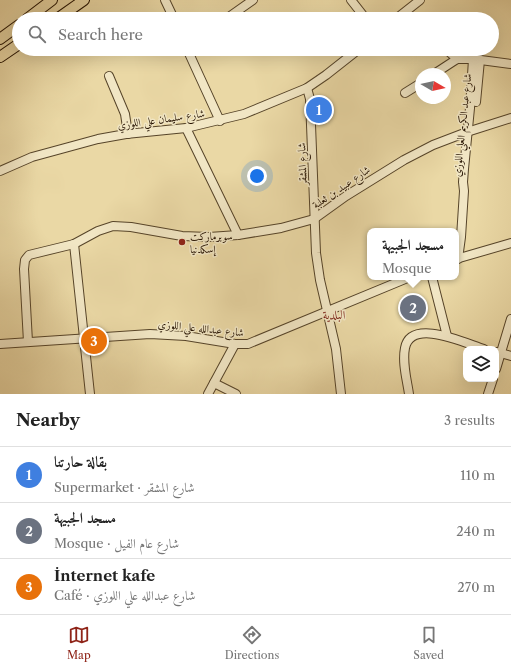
<!DOCTYPE html>
<html lang="en">
<head>
<meta charset="utf-8">
<style>
	:root { --surface:#fff; --page:#f2f2f2; --text:#222; --muted:#767676; --line:#e0e0e0; --accent:#8f2418 }
	body { margin:0; font-family:"Libre Caslon Text",Amiri,serif; background:var(--page); color:var(--text) }
	.controls { position:absolute; right:12px; bottom:12px; display:grid; overflow:hidden; border-radius:8px; box-shadow:0 4px 16px #0002 }
	.controls button { width:36px; height:36px; display:grid; place-items:center; padding:0; border:0; border-bottom:1px solid var(--line); background:var(--surface); color:var(--text); font:20px sans-serif }
	.compass { position:absolute; left:415px; top:68px; width:36px; height:36px; border-radius:50%; background:var(--surface); box-shadow:0 4px 16px #0002; rotate:99deg }
	.you { position:absolute; left:257px; top:176px; width:14px; height:14px; margin:-10px; border:3px solid #fff; border-radius:50%; background:#1a73e8; box-shadow:0 0 0 6px #1a73e833 }
	.badge { display:grid; place-items:center; width:26px; height:26px; border-radius:50%; background:var(--accent); color:#fff; font-size:13px; font-weight:700 }
	.pin { position:absolute; translate:-50% -50%; border:2px solid #fff; box-shadow:0 1px 4px #0006 }
	.popup { position:absolute; left:367px; top:228px; width:92px; height:52px; box-sizing:border-box; display:grid; place-content:center; border-radius:8px; background:var(--surface); filter:drop-shadow(0 1px 3px #0005); font-size:13px; white-space:nowrap; color:var(--muted) }
	.popup b { font-size:15px; color:var(--text) }
	.popup::after { content:''; position:absolute; left:50%; top:100%; margin-left:-8px; border:8px solid transparent; border-top-color:var(--surface) }
	.list { margin:0; padding:0; list-style:none }
	h2 { display:flex; justify-content:space-between; align-items:center; height:52px; margin:0; padding:0 16px; font-size:17px }
	h2 small { font-size:13px; font-weight:400; color:var(--muted) }
	.list li { display:grid; grid-template-columns:26px 1fr auto; gap:12px; align-items:center; box-sizing:border-box; height:56px; padding:0 16px; border-top:1px solid var(--line) }
	.list b { display:block; font-size:15px; white-space:nowrap }
	.list p { margin:0; font-size:13px; white-space:nowrap; color:var(--muted) }
	.list em { font-size:13px; font-style:normal; color:var(--muted) }
	.icon { flex:none; width:22px; height:22px; fill:none; stroke:currentColor; stroke-width:2; stroke-linecap:round; stroke-linejoin:round }
	.map { position:relative; flex:none; width:511px; height:394px; overflow:hidden }
	.search { position:absolute; background:var(--surface); box-shadow:0 4px 16px #0002; left:12px; right:12px; top:12px; height:44px; display:flex; align-items:center; gap:10px; box-sizing:border-box; padding:0 14px; border-radius:22px; color:var(--muted); font-size:15px }
	.sheet { height:220px; background:var(--surface) }
	nav { display:flex; justify-content:space-around; align-items:center; box-sizing:border-box; height:56px; border-top:1px solid var(--line); background:var(--surface); font-size:11px; color:var(--muted) }
	nav a { display:grid; justify-items:center; gap:2px }
	nav .on { color:var(--accent) }
	.map>svg:first-child { display:block }
	.lines { fill:none; stroke-linecap:round; stroke-linejoin:round }
	.minor-casing { stroke:#564429; stroke-width:10 }
	.major-casing { stroke:#251200; stroke-width:12 }
	.minor { stroke:#f1e6c4; stroke-width:8 }
	.major { stroke:#ead8a5; stroke-width:10 }
	.poi-dot { fill:#8f2418; stroke:#f1e6c4; stroke-width:1.5 }
	.labels { text-anchor:middle; stroke-width:3; stroke-linejoin:round; paint-order:stroke }
	.street-label { font-size:11px; fill:#251200; stroke:#f1e6c4 }
	.poi-label { font-size:11px; fill:#251200; stroke:#f1e6c4; text-anchor:start }
	.neighbourhood-label { font-size:12px; fill:#7a1f14; stroke:#f1e6c4 }
</style>
</head>
<body>
<div class="map">
<svg width="511" height="394" viewBox="0 0 511 394">
	<rect width="100%" height="100%" fill="#ead8a5"/>
	<filter id="stains"><feTurbulence type="fractalNoise" baseFrequency=".005" numOctaves="4"/><feColorMatrix values="0 0 0 0 .2 0 0 0 0 .09 0 0 0 0 .02 0 0 0 .5 -.17"/></filter>
	<radialGradient id="worn" r=".72"><stop offset=".6" stop-color="#630" stop-opacity="0"/><stop offset="1" stop-color="#630" stop-opacity=".3"/></radialGradient>
	<g class="lines">
		<defs>
			<g id="minor">
				<path d="M165,0L174,19"/>
				<path d="M351,0L366,19"/>
				<path d="M226,19L253,0"/>
				<path d="M396,19L420,0"/>
				<path d="M187,49L220,121"/>
				<path d="M446,49L457,59"/>
				<path d="M434,74L457,59H473L511,64"/>
				<path d="M109,76L125,114L128,134"/>
				<path d="M307,88L310,99L316,253L320,280L336,349L341,394"/>
				<path d="M405,93L421,83"/>
				<path d="M476,102L480,60"/>
				<path d="M186,128L238,235"/>
				<path d="M0,171L32,157L98,139L126,134L186,128L244,114L307,88L326,75L359,49"/>
				<path d="M74,244L90,394"/>
				<path d="M456,259L511,243"/>
				<path d="M458,259L461,237L464,191L463,182L464,169L470,108L473,59"/>
				<path d="M432,277L447,336"/>
				<path d="M28,342L24,269L25,260L29,255L74,244L98,231L113,226L131,227L182,236L209,237L238,235L281,228L314,219L346,196L404,160L433,145L467,132L511,118"/>
				<path d="M0,344L150,334L186,336L235,344H248L410,277"/>
				<path d="M497,352L511,356"/>
				<path d="M496,369L511,319"/>
				<path d="M214,383L236,394"/>
				<path d="M208,394L235,344"/>
				<path d="M409,394C407,380 402,363 405,348C411,317 467,344 484,349"/>
				<path d="M488,394L493,379"/>
			</g>
			<g id="major">
				<path d="M27,19L52,0"/>
				<path d="M57,19L84,0"/>
				<path d="M0,39L19,25"/>
				<path d="M0,57L19,44"/>
			</g>
		</defs>
		<use href="#minor" class="minor-casing"/>
		<use href="#major" class="major-casing"/>
		<use href="#minor" class="minor"/>
		<use href="#major" class="major"/>
	</g>
	<circle class="poi-dot" cx="182" cy="242" r="4"/>
	<g class="labels">
		<g class="street-label">
			<text transform="translate(161 119) rotate(-8)" y="4">شارع سليمان علي اللوزي</text>
			<text transform="translate(462 125) rotate(-84)" y="4">شارع عبد الكريم العلي اللوزي</text>
			<text transform="translate(302 164) rotate(-92)" y="4">شارع المشقر</text>
			<text transform="translate(341 187) rotate(-34)" y="4">شارع عبيد بن ثعلبة</text>
			<text transform="translate(201 328) rotate(6)" y="4">شارع عبدالله علي اللوزي</text>
		</g>
		<g class="poi-label">
			<text x="190" y="240">سوبرماركت<tspan x="190" dy="13">إسكدنيا</tspan></text>
		</g>
		<g class="neighbourhood-label">
			<text x="334" y="319">البلدية</text>
		</g>
	</g>
	<rect width="100%" height="100%" filter="url(#stains)"/>
	<rect width="100%" height="100%" fill="url(#worn)"/>
</svg>
<div class="controls">
<button><svg class="icon" aria-label="layers" viewBox="0 0 24 24"><path d="M12 4l9 5-9 5-9-5zM3 14l9 5 9-5"/></svg></button>
</div>
<svg class="compass" viewBox="-18 -18 36 36"><path d="M0-13l5 13h-10z" fill="#e53935"/><path d="M0 13l5-13h-10z" fill="#767676"/></svg>
<div class="you"></div>
<div class="pin badge" style="left:319px;top:110px;background:#3f7fe0">1</div>
<div class="pin badge" style="left:413px;top:308px;background:#6b7280">2</div>
<div class="popup"><b>مسجد الجبيهة</b>Mosque</div>
<div class="pin badge" style="left:94px;top:341px;background:#e8710a">3</div>
<div class="search"><svg class="icon" aria-label="search" viewBox="0 0 24 24"><circle cx="10" cy="10" r="6"/><path d="M15 15l6 6"/></svg>Search here</div>
</div>
<section class="sheet">
<h2>Nearby<small>3 results</small></h2>
<ul class="list">
<li><span class="badge" style="background:#3f7fe0">1</span><div><b>بقالة حارتنا</b><p>Supermarket · شارع المشقر</p></div><em>110 m</em></li>
<li><span class="badge" style="background:#6b7280">2</span><div><b>مسجد الجبيهة</b><p>Mosque · شارع عام الفيل</p></div><em>240 m</em></li>
<li><span class="badge" style="background:#e8710a">3</span><div><b>İnternet kafe</b><p>Café · شارع عبدالله علي اللوزي</p></div><em>270 m</em></li>
</ul>
</section>
<nav>
<a class="on"><svg class="icon" aria-label="map" viewBox="0 0 24 24"><path d="M3 6l6-2 6 2 6-2v14l-6 2-6-2-6 2zM9 4v14M15 6v14"/></svg>Map</a>
<a><svg class="icon" aria-label="directions" viewBox="0 0 24 24"><path d="M12 3l9 9-9 9-9-9zM9 14v-3h6M13 9l2 2-2 2"/></svg>Directions</a>
<a><svg class="icon" aria-label="saved" viewBox="0 0 24 24"><path d="M7 4h10v16l-5-4-5 4z"/></svg>Saved</a>
</nav>
</body>
</html>
